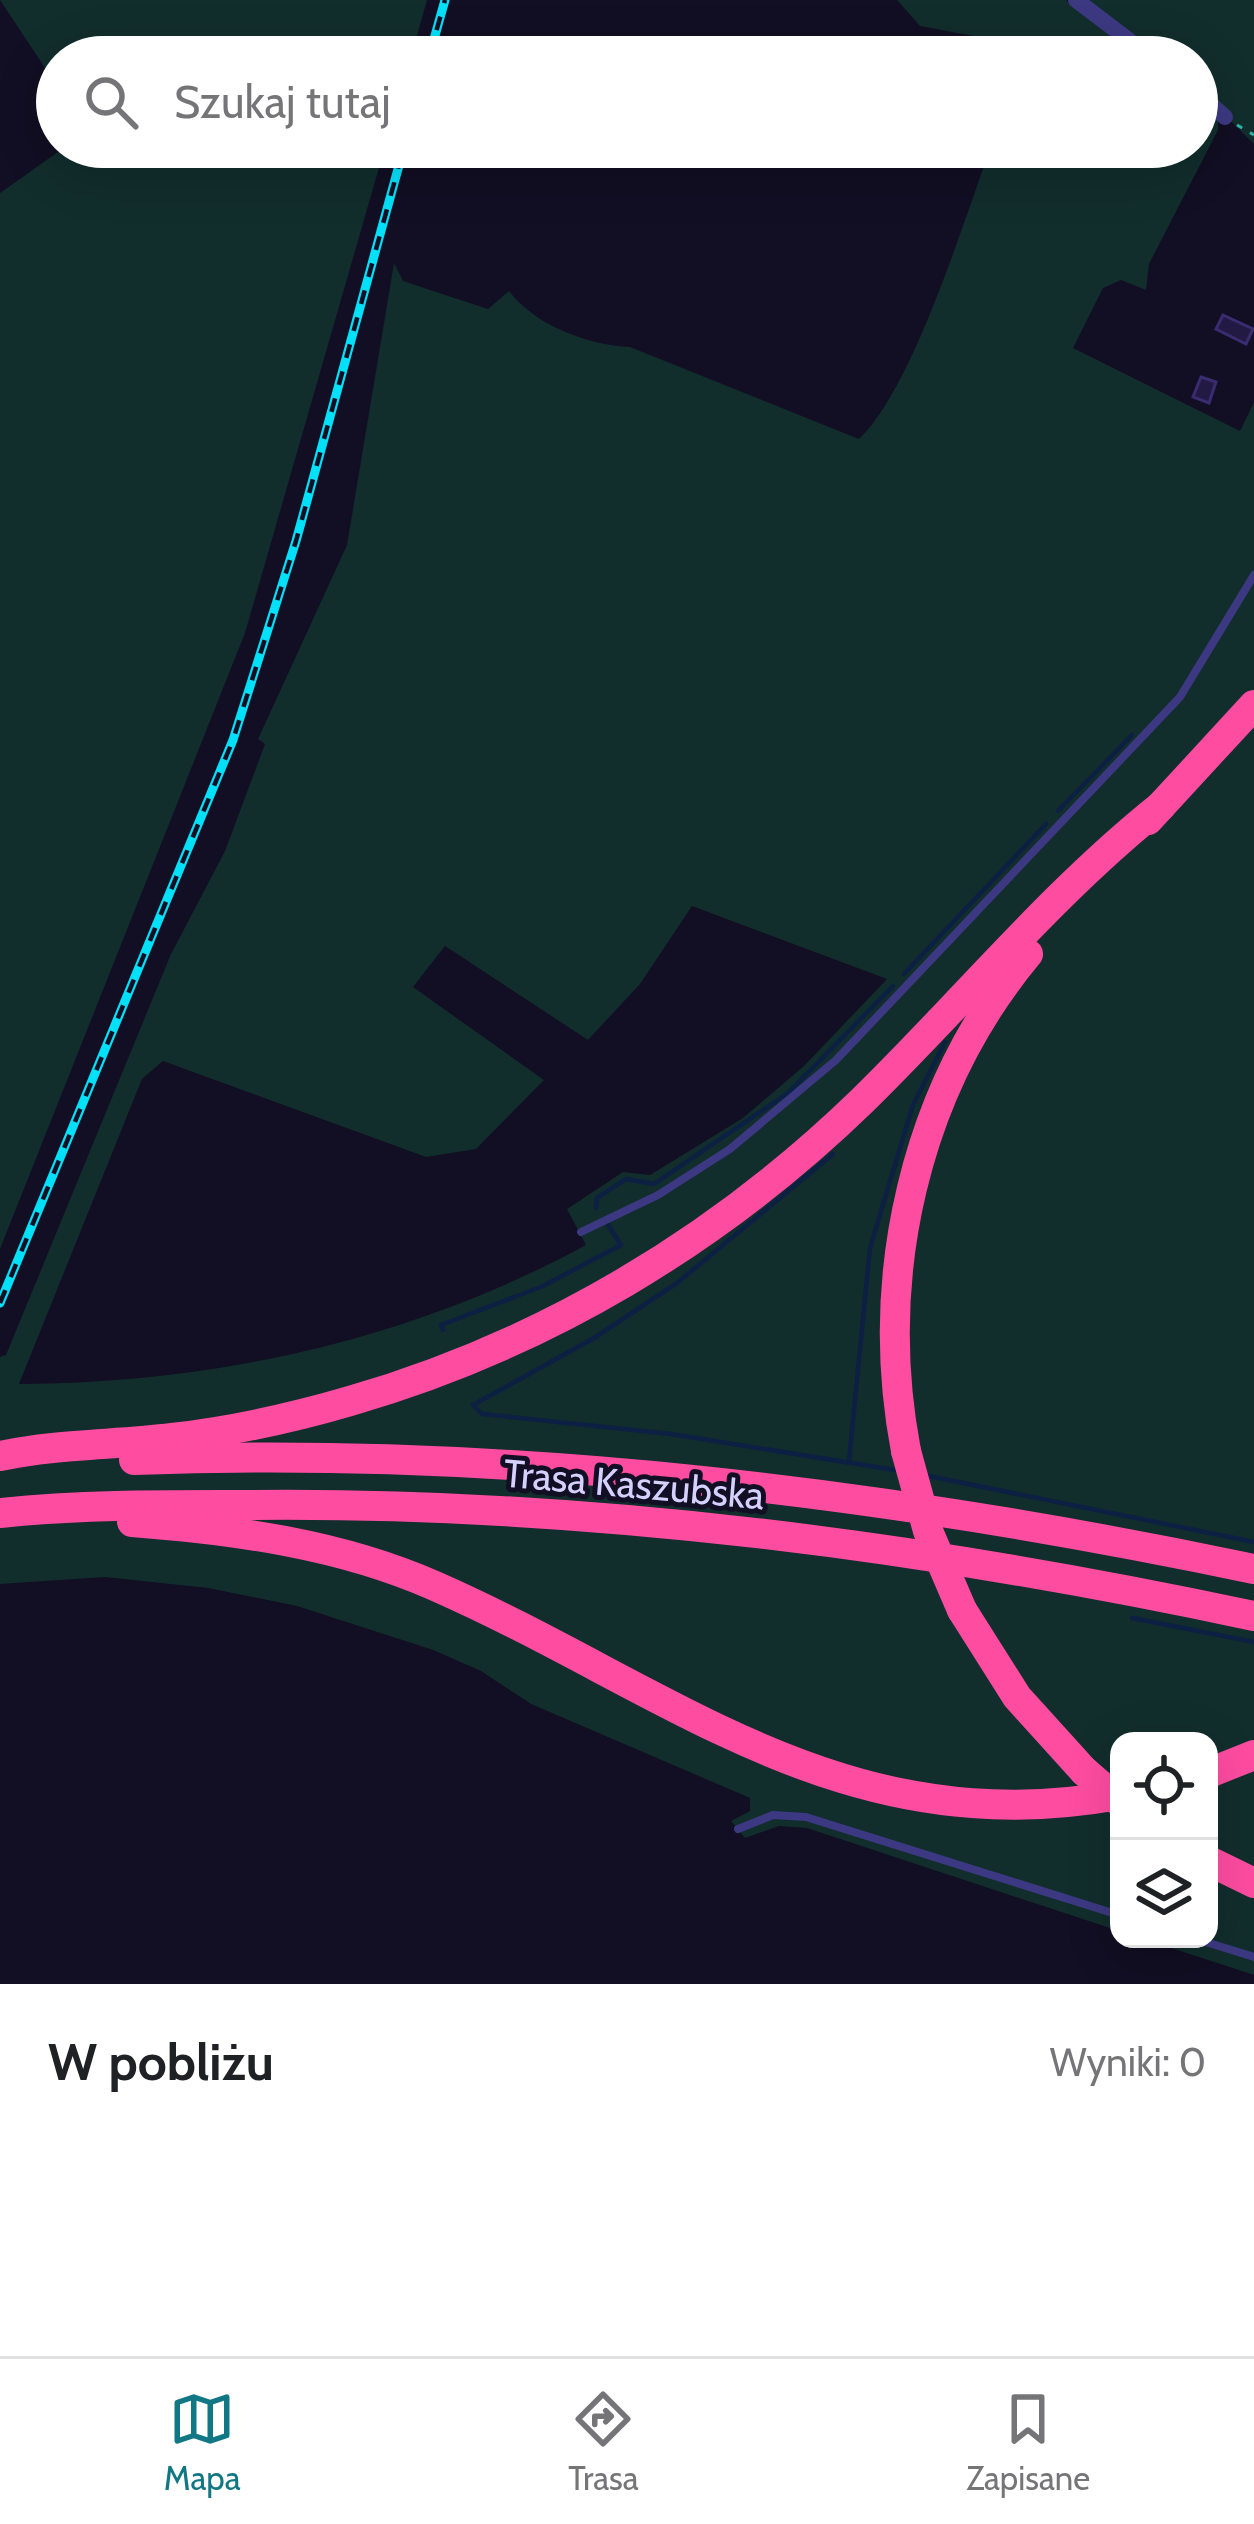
<!DOCTYPE html>
<html lang="pl">
<head>
<meta charset="utf-8">
<style>
	:root { --surface:#fff; --page:#f2f2f2; --text:#202124; --muted:#757577; --line:#e0e0e0; --accent:#127784 }
	body { margin:0; font-family:Cabin,sans-serif; background:var(--page); color:var(--text) }
	.controls { position:absolute; right:36px; bottom:36px; display:grid; overflow:hidden; border-radius:24px; box-shadow:0 12px 48px #0002 }
	.controls button { width:108px; height:108px; display:grid; place-items:center; padding:0; border:0; border-bottom:3px solid var(--line); background:var(--surface); color:var(--text); font:60px sans-serif }
	.list { margin:0; padding:0; list-style:none }
	h2 { display:flex; justify-content:space-between; align-items:center; height:156px; margin:0; padding:0 48px; font-size:51px }
	h2 small { font-size:39px; font-weight:400; color:var(--muted) }
	.icon { flex:none; width:66px; height:66px; fill:none; stroke:currentColor; stroke-width:2; stroke-linecap:round; stroke-linejoin:round }
	.map { position:relative; flex:none; width:1254px; height:1984px; overflow:hidden }
	.search { position:absolute; background:var(--surface); box-shadow:0 12px 48px #0002; left:36px; right:36px; top:36px; height:132px; display:flex; align-items:center; gap:30px; box-sizing:border-box; padding:0 42px; border-radius:66px; color:var(--muted); font-size:45px }
	.sheet { height:372px; background:var(--surface) }
	nav { display:flex; justify-content:space-around; align-items:center; box-sizing:border-box; height:168px; border-top:3px solid var(--line); background:var(--surface); font-size:33px; color:var(--muted) }
	nav a { display:grid; justify-items:center; gap:6px }
	nav .on { color:var(--accent) }
	.map>svg:first-child { display:block }
	.green { fill:#112d2c; fill-rule:evenodd }
	.lines { fill:none; stroke-linecap:round; stroke-linejoin:round }
	.stream { stroke:#0c2044; stroke-width:4.5 }
	.building { fill:#231a44; stroke:#3a2c70; stroke-width:3 }
	.path { stroke:#2fb4ac; stroke-width:3; stroke-dasharray:6 9; stroke-linecap:butt }
	.service { stroke:#3c3982; stroke-width:8 }
	.minor { stroke:#3c3982; stroke-width:16 }
	.motorway { stroke:#fe4ca1; stroke-width:30 }
	.rail-casing { stroke:#01e0f9; stroke-width:9 }
	.rail { stroke:#120e23; stroke-width:4.5; stroke-dasharray:14; stroke-linecap:butt }
	.motorway-bridge { stroke:#fe4ca1; stroke-width:30 }
	.labels { text-anchor:middle; stroke-width:10; stroke-linejoin:round; paint-order:stroke }
	.street-label { font-size:39px; fill:#d6d0ff; stroke:#120e23 }
</style>
</head>
<body>
<div class="map">
<svg width="1254" height="1984" viewBox="0 0 1254 1984">
	<rect width="100%" height="100%" fill="#120e23"/>
	<g class="green">
		<path d="M0,0H427L411,57H57V86Z"/>
		<path d="M897,0H1066L1142,57H1025L1028,46L920,26Z"/>
		<path d="M1082,0H1254V144L1197,88V57H1157Z"/>
		<path d="M1197,98L1218,121V130L1149,264L1146,290L1121,280L1103,288L1073,348L1240,431L1254,402V1975L1144,1939H1209V1741H1119V1931L807,1828L779,1826L745,1838L731,1821L750,1811V1798L531,1704L481,1671L433,1650L297,1606L208,1588L105,1577L0,1584V1357L6,1355L171,954L225,851L265,744L258,739L347,545L394,263L403,281L488,309L509,291C535,325 587,345 630,347L859,439C913,388 963,222 991,147H1197ZM692,906L887,979L804,1066L743,1118L650,1175L623,1172L567,1209L586,1245C411,1340 216,1383 19,1384L142,1079L163,1061L426,1157L476,1149L544,1080L413,987L445,946L588,1040L640,984Z"/>
		<path d="M65,147H385L245,633L0,1249V193Z"/>
	</g>
	<g class="lines">
		<g class="stream">
			<path d="M1058,811L1132,735"/>
			<path d="M904,974L1046,824"/>
			<path d="M833,1154L677,1283L594,1338L473,1405L482,1414L671,1434L901,1471"/>
			<path d="M596,1208L597,1198L626,1179L654,1184L788,1093L893,986"/>
			<path d="M443,1330L441,1325L543,1286L621,1245L608,1225"/>
			<path d="M849,1461L870,1248L913,1105L945,1042"/>
			<path d="M924,1475L1254,1542"/>
			<path d="M1132,1618L1254,1642"/>
		</g>
	</g>
	<g class="building">
		<path d="M1223,315L1253,329L1246,344L1216,329Z"/>
		<path d="M1201,377L1216,382L1209,403L1193,397Z"/>
	</g>
	<g class="lines">
		<path class="path" d="M1237,125L1254,135"/>
		<g class="service">
			<path d="M581,1232L658,1195L730,1149L836,1060L1180,697L1254,575"/>
			<path d="M738,1829L773,1815L806,1817L1119,1915"/>
			<path d="M1196,1939L1254,1957"/>
		</g>
		<g class="minor">
			<path d="M1076,0L1151,57"/>
			<path d="M1197,92L1225,117"/>
		</g>
		<g class="motorway">
			<path d="M1148,820L1254,705"/>
			<path d="M906,1451C873,1277 914,1091 1028,954"/>
			<path d="M0,1456C56,1444 115,1445 172,1438C232,1431 292,1418 350,1401C544,1345 719,1240 863,1100C963,1002 1052,893 1161,806"/>
			<path d="M134,1460C511,1446 886,1492 1254,1569"/>
			<path d="M0,1513C85,1504 169,1505 254,1505C591,1502 925,1546 1254,1616"/>
			<path d="M132,1522C235,1530 340,1544 435,1586C671,1690 840,1845 1119,1795"/>
			<path d="M962,1610L1017,1697L1084,1771"/>
			<path d="M1209,1773L1254,1755"/>
			<path d="M1209,1861L1254,1883"/>
		</g>
		<defs>
			<g id="rail">
				<path d="M429,57L445,0"/>
				<path d="M0,1303L233,740L296,541L404,147"/>
			</g>
		</defs>
		<use href="#rail" class="rail-casing"/>
		<use href="#rail" class="rail"/>
		<g class="motorway-bridge">
			<path d="M906,1451L928,1531L962,1610"/>
			<path d="M1084,1771L1119,1801"/>
		</g>
	</g>
	<g class="labels">
		<g class="street-label">
			<text transform="translate(634 1484) rotate(5)" y="14">Trasa Kaszubska</text>
		</g>
	</g>
</svg>
<div class="controls">
<button><svg class="icon" aria-label="locate" viewBox="0 0 24 24"><circle cx="12" cy="12" r="6"/><path d="M12 2v4M12 18v4M2 12h4M18 12h4"/></svg></button>
<button><svg class="icon" aria-label="layers" viewBox="0 0 24 24"><path d="M12 4l9 5-9 5-9-5zM3 14l9 5 9-5"/></svg></button>
</div>
<div class="search"><svg class="icon" aria-label="search" viewBox="0 0 24 24"><circle cx="10" cy="10" r="6"/><path d="M15 15l6 6"/></svg>Szukaj tutaj</div>
</div>
<section class="sheet">
<h2>W pobliżu<small>Wyniki: 0</small></h2>
<ul class="list">
</ul>
</section>
<nav>
<a class="on"><svg class="icon" aria-label="map" viewBox="0 0 24 24"><path d="M3 6l6-2 6 2 6-2v14l-6 2-6-2-6 2zM9 4v14M15 6v14"/></svg>Mapa</a>
<a><svg class="icon" aria-label="directions" viewBox="0 0 24 24"><path d="M12 3l9 9-9 9-9-9zM9 14v-3h6M13 9l2 2-2 2"/></svg>Trasa</a>
<a><svg class="icon" aria-label="saved" viewBox="0 0 24 24"><path d="M7 4h10v16l-5-4-5 4z"/></svg>Zapisane</a>
</nav>
</body>
</html>
